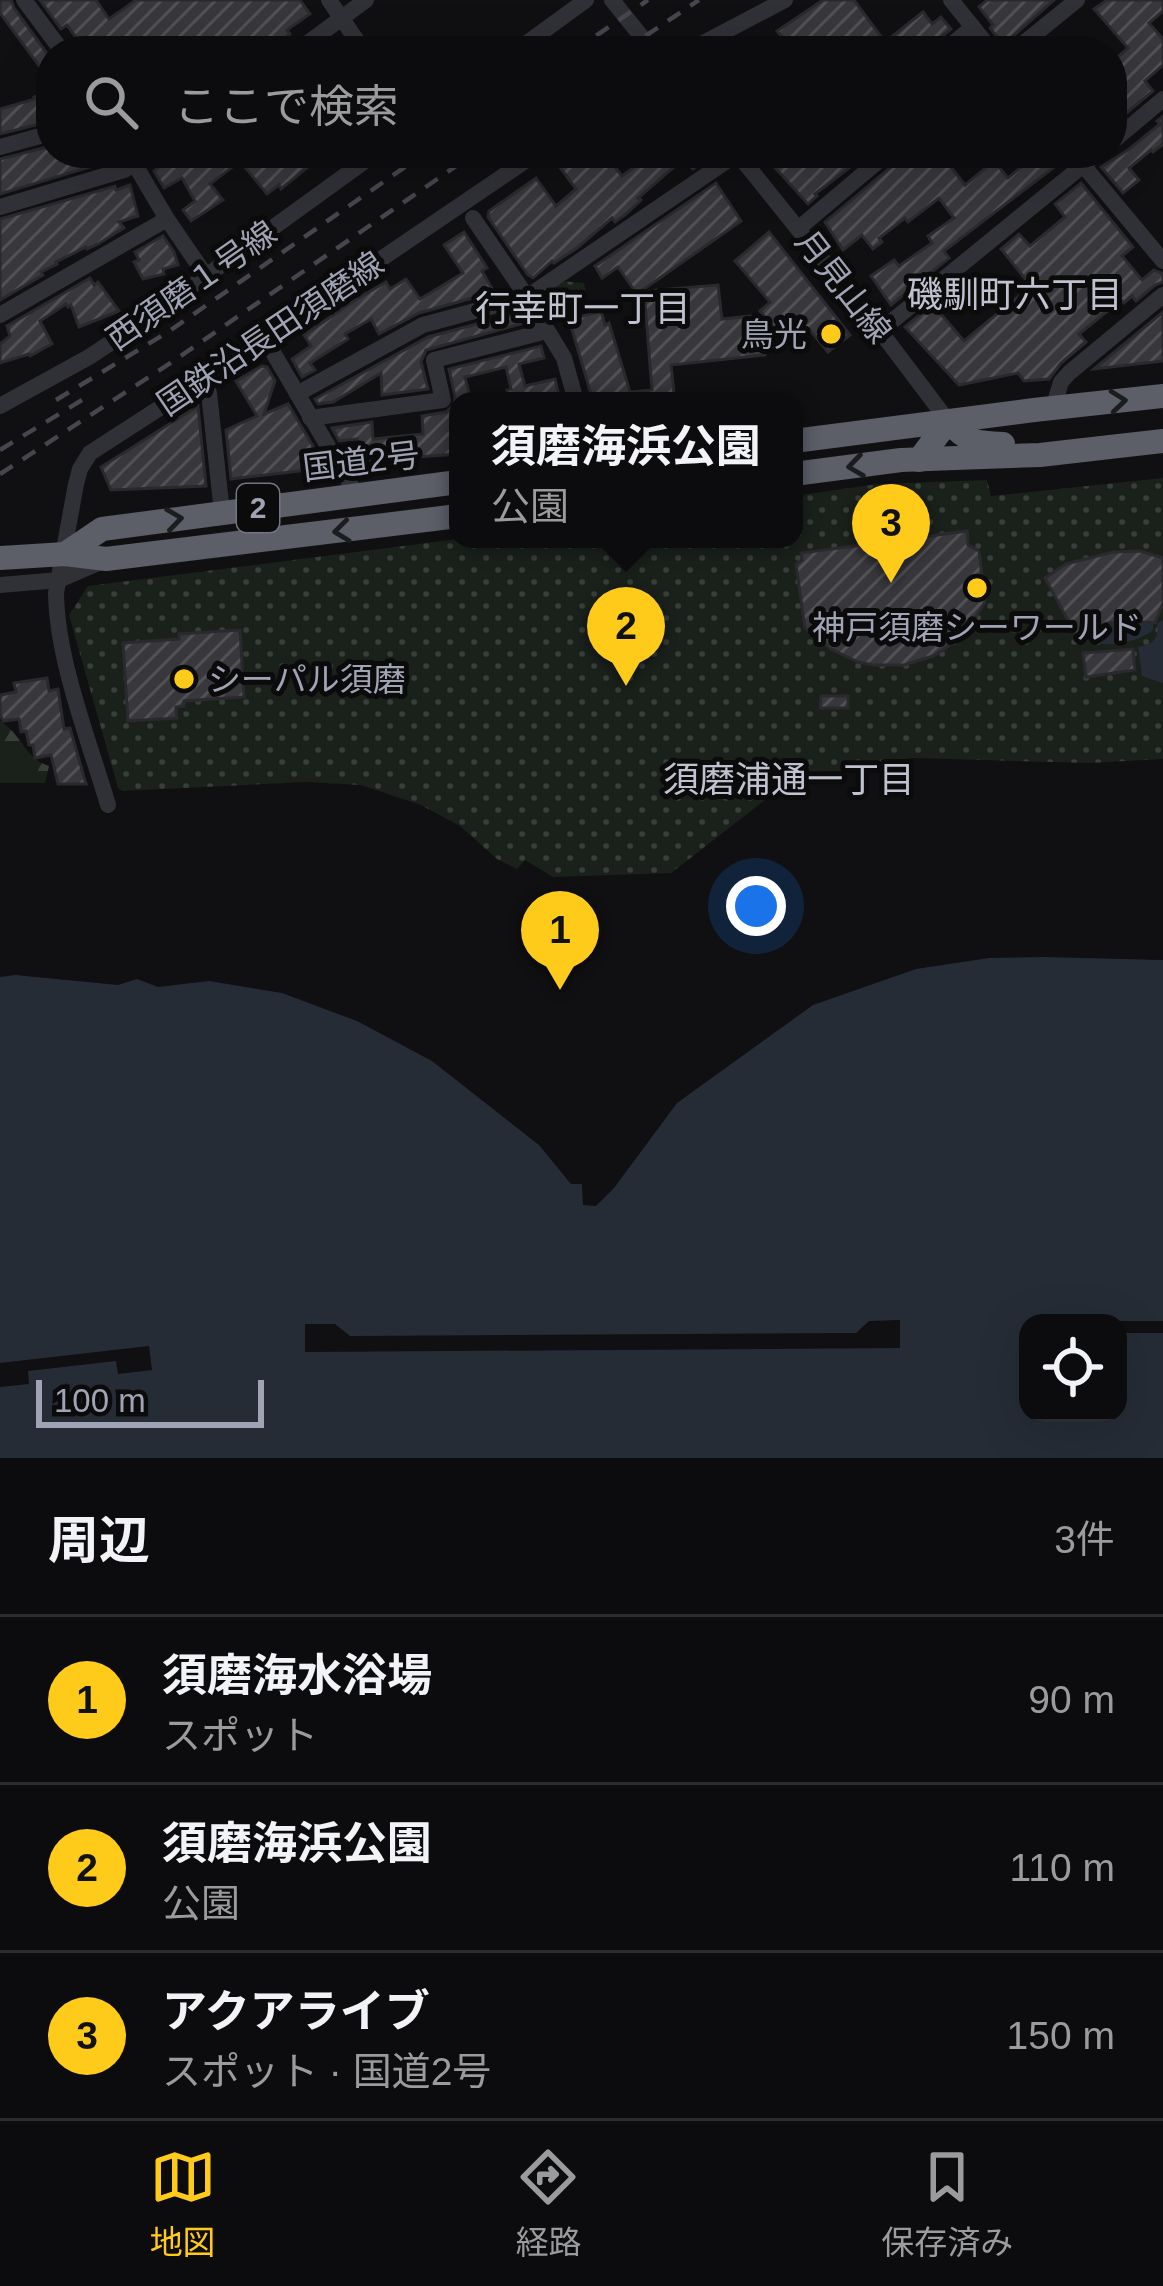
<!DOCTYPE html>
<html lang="ja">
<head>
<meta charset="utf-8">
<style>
	:root { --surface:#0c0b0d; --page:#151416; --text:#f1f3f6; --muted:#9a9b9d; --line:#2c2b2e; --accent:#ffcb1a }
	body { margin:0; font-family:Helvetica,"Noto Sans JP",sans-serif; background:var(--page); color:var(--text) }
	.controls { position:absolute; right:36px; bottom:36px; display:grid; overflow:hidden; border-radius:24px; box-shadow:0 12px 48px #0002 }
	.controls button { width:108px; height:108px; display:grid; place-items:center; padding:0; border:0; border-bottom:3px solid var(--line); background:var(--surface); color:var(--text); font:60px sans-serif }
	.scale { position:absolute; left:36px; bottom:30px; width:228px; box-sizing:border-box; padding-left:12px; border:6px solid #9fa3b4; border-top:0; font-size:33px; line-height:42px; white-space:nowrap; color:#9fa3b4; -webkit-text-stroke:9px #0b0b0c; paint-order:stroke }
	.you { position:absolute; left:756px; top:906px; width:42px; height:42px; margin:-30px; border:9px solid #fff; border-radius:50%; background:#1a73e8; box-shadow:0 0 0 18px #1a73e833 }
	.badge { display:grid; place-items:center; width:78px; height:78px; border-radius:50%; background:var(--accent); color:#111; font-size:39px; font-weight:700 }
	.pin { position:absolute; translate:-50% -99px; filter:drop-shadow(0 3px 6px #0008) }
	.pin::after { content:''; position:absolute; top:63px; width:42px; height:36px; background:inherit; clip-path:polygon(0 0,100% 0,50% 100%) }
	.popup { position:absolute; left:449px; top:392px; width:354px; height:156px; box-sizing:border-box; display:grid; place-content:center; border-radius:24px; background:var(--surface); filter:drop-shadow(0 3px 9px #0005); font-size:39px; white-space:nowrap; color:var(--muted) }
	.popup b { font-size:45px; color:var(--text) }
	.popup::after { content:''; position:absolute; left:50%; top:100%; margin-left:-24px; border:24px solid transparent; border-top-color:var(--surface) }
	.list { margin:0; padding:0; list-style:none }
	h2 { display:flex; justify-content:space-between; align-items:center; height:156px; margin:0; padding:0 48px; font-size:51px }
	h2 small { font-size:39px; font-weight:400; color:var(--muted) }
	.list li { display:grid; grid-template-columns:78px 1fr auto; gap:36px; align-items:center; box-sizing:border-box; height:168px; padding:0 48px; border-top:3px solid var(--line) }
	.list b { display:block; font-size:45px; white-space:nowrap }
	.list p { margin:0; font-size:39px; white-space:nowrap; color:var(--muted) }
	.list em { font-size:39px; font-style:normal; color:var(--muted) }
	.icon { flex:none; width:66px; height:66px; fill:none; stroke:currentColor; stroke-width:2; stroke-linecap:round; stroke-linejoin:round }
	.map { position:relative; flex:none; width:1163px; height:1458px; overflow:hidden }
	.search { position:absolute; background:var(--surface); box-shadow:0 12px 48px #0002; left:36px; right:36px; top:36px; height:132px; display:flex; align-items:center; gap:30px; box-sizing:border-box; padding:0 42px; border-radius:48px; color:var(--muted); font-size:45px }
	.sheet { height:660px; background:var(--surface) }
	nav { display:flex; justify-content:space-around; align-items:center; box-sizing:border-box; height:168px; border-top:3px solid var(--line); background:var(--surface); font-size:33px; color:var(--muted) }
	nav a { display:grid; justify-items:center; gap:6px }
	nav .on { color:var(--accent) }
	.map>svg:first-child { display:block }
	.forest { fill:url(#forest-firs) }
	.park { fill:url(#park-dots) }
	.water { fill:#252c36; fill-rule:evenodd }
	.pier { fill:#100f11 }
	.building { fill:url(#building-hatch); stroke:#2a292d; stroke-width:3 }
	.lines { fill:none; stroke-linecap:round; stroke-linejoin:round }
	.minor { stroke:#303037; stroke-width:16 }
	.highway { stroke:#5c5e68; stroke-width:24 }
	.rail { stroke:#45464e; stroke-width:4.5; stroke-dasharray:15 12; stroke-linecap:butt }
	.oneway { stroke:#1b1c1e }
	.poi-dot { fill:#ffcb1a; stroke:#0b0b0c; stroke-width:4.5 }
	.labels { text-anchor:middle; stroke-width:10; stroke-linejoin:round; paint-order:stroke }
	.shield { fill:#0b0b0c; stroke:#737582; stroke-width:3 }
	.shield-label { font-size:30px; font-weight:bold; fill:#9fa3b4 }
	.street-label { font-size:33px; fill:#9fa3b4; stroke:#0b0b0c }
	.poi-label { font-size:33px; fill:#9fa3b4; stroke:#0b0b0c; text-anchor:end }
	.neighbourhood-label { font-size:36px; fill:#c0c3cf; stroke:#0b0b0c }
</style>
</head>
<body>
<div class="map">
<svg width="1163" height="1458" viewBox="0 0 1163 1458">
	<defs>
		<pattern id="forest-firs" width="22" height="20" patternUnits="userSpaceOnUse" patternTransform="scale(3)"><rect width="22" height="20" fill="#1a211b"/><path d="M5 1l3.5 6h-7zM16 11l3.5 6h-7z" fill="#383e3a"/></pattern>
		<pattern id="park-dots" width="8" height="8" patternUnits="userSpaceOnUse" patternTransform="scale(3)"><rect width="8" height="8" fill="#1a211b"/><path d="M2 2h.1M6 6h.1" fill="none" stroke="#383e3a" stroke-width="1.8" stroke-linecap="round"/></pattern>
		<pattern id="building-hatch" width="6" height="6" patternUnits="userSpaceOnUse" patternTransform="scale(3)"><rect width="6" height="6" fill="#37373c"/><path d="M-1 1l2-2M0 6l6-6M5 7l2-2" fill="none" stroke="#515156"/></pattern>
	</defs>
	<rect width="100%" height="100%" fill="#100f11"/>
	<path class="forest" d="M0,721C22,734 24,758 49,766L45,783H0Z"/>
	<g class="park">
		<path d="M560,281L584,283L586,293L546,316L539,304L542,292Z"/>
		<path d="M1163,478V759L1089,763L913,758L855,767L781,791L765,800L671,873L553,877L525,860L517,869L497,859L460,826L421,805L361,785L305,782L122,791L118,788L69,615L88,586L458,539H794V496L878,484L987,480L991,496Z"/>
	</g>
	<g class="water">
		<path d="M1163,620V683L1142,676L1138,647C1153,645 1160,637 1157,623Z"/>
		<path d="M1131,621L1153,623V630C1137,643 1107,648 1087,641L1083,632L1108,623Z"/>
		<path d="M1043,957L1163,960V1458H0V977L15,975L118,985L137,979L158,987L209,981L282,993L357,1021L432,1061L539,1145L571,1184H582L583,1205L596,1206L614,1188L677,1103L813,1005L916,969L989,958ZM1028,1323H1118V1413H1028Z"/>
	</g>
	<g class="pier">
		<path d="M900,1320V1348L305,1352V1324H335L350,1336L856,1333L869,1321Z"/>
		<path d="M1060,1321H1163V1333H1118V1323H1060Z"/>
		<path d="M149,1346L152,1370L118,1374L116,1361L28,1371L29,1384L0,1387V1363Z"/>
	</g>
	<g class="building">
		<path d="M0,0H11L14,8L51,59L40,67L0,13Z"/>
		<path d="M40,0H96L109,19L136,0H300L310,14L287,30L290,34L266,51H86L67,25L61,29Z"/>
		<path d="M823,0H854L885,42L923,12L932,24L941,17L951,29L935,42L931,51H794L777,31Z"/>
		<path d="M987,0H1054L1003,45L990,28L993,25L979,7Z"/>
		<path d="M1107,0H1163V11L1149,23L1163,39V65L1145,81L1153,91L1112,125V62L1128,48L1094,9Z"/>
		<path d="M51,91V121L0,134V109L35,99L34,97Z"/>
		<path d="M1163,116V144L1153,152L1151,150L1129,168L1139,180L1123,193L1101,167L1128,150L1160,124L1157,121Z"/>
		<path d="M51,146V153H111L93,166L0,194V159Z"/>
		<path d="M176,153H325L281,189L279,185L267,194L240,161L210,184L223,200L191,221L183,210L195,201L182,178L164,188L154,171Z"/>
		<path d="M591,153H604L622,176L653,153H713L693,169L683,159L638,198L641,200L626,214L615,222L612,218L577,248L554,263L552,261L533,278L528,275L488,217L489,211L536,178L556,206L576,189L559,166L577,154L582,160Z"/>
		<path d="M780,153H858L862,158L815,194L817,196L808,204L770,162Z"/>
		<path d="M901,153H940L965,185L994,161L1008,178L1038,153H1053L1061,162L944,251L949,258L891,305L871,276L894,260L899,266L932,243L928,236L954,218L939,198L908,222L905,218L879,238L882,242L873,249L862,235L843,250L825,222L896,163Z"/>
		<path d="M716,183L741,221L637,294L618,267L602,278L595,266Z"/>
		<path d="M1081,183L1133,247L1122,256L1142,280L1154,270L1163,274V282L1155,285L1136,301L1132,296L1124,303L1121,300L1079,334L1086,342L1061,363L1049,379L1024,381L1018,373L959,385L905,327L939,299L947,308L940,313L964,341L1031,286L1001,249L1019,234L1030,246L1065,217L1055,204Z"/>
		<path d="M130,185L138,216L119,222L124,228L98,244L87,249L86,247L56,262L57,264L41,272L43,275L0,300V219L115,186L116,190Z"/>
		<path d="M464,232L487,268L482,271L494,292L419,313L379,334L371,319L345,334L348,339L310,363L315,370L302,377L292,359L311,346L304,335L360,297L386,282L390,289L406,279L420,299L463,273L444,245Z"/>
		<path d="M769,232L850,335L828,352L809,329L789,346L760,311L770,302L735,261Z"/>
		<path d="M163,236L174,252L178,265L163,269L164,274L143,279L134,262L139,260L135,252Z"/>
		<path d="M90,278L94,285L98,282L119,311L79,327L71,305L68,307L66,304L40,321L52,344L30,356L29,354L0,363V344L10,336L7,326Z"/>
		<path d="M718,285L722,319L760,315L765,355L671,365L675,401H593L570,323L572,319L601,311L605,325L609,323L630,392L652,390L644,291Z"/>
		<path d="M1163,312V361L1094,369Z"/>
		<path d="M518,313L521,324L426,350L421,362L428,389L382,395L381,373L333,402L318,404L315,399L428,337Z"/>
		<path d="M541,346L544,358L519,364L525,386L555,379L559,395L532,401H510L507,390L511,389L506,367L465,377L471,401H458V454L360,461L357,439L339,441L332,428L372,422L373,439L423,434L422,416L446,412L454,405L455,397L449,369Z"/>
		<path d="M262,366L267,367L275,381L264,414L288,404L326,468L231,479L226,430L257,416L236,381Z"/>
		<path d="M198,406L206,486L111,490L101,467Z"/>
		<path d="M967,531L968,545L979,551L985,602L969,628L946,648L933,656L904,665H873L858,662L831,649L805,628L796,564L802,560L801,553Z"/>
		<path d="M1140,551L1163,558V603L1155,623L1131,621L1108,623L1076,635L1045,578L1066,564L1113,552Z"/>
		<path d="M240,630L244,697L184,701V706L176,707L177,718L128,721L123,643L179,639V634Z"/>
		<path d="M1133,649L1135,670L1086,677L1083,653Z"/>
		<path d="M47,678L49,691L58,689L64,729L70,728L86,784H58L51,755L35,758L33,745H29L26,731L21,732L19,719L3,721L0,714V695L16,692L14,683Z"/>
		<path d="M821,696H848V708H820Z"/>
	</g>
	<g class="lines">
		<g class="minor">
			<path d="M24,0L62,51"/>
			<path d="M329,0L364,51"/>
			<path d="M612,0L653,51"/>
			<path d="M951,0L992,51"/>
			<path d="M297,51L366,0"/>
			<path d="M516,51L586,0"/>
			<path d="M688,51L785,0"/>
			<path d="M944,51L973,27"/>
			<path d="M1014,51L1077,0"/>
			<path d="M1112,142L1163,99"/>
			<path d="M0,147L51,133"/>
			<path d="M128,153L167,219L206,276"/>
			<path d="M737,153L880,331L948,421"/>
			<path d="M1073,153L1163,261"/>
			<path d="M0,207L124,170L153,153"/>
			<path d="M473,218L527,297L564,358L576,401"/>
			<path d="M799,228L888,153"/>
			<path d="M0,315L167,219"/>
			<path d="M880,331L1098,153"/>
			<path d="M264,337L356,494"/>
			<path d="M203,380L209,393L222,512"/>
			<path d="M297,394L423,325L527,297L737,154"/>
			<path d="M0,406L89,357L148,318L376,153"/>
			<path d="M1053,408L1061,382L1069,373L1163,295"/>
			<path d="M310,418L443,400L434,360L547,331"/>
			<path d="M0,585L59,580L103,561"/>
			<path d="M108,805C89,740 57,661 56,593L76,484L80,469L90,453L203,380L537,153"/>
		</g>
		<g class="highway">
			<path d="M794,441L1034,410L1163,396"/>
			<path d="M919,460L948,421C967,442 975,443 1003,444"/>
			<path d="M794,474L901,460L1040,455L1163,441"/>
			<path d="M65,554L102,529L458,482"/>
			<path d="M0,558L65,554L106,559L458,516"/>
		</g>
		<g class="rail">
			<path d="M574,51L648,0"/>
			<path d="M623,51L699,0"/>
			<path d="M56,400L168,332L425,153"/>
			<path d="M0,450L82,400"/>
			<path d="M0,474L172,362L475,153"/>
		</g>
	</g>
	<defs><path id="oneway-chevron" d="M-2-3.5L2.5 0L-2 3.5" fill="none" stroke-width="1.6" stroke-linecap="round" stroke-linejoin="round" transform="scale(3)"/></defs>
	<g class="oneway">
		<use href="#oneway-chevron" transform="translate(1118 401) rotate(-6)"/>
		<use href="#oneway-chevron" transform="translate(856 466) rotate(172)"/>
		<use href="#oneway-chevron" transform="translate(174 519) rotate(-8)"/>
		<use href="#oneway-chevron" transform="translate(342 531) rotate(173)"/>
	</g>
	<g class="poi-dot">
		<circle cx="831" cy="334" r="12"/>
		<circle cx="977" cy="588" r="12"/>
		<circle cx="184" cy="679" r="12"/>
	</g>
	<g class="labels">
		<rect class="shield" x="237" y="484" width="42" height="48" rx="9"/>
		<g class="shield-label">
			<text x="258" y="518">2</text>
		</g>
		<g class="street-label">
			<text transform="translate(191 285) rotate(-35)" y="12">西須磨１号線</text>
			<text transform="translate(844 286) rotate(52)" y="12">月見山線</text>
			<text transform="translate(270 333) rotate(-34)" y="12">国鉄沿長田須磨線</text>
			<text transform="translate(361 461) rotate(-7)" y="12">国道2号</text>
		</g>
		<g class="poi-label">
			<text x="807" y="346">鳥光</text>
			<text x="977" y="639" text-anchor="middle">神戸須磨シーワールド</text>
			<text x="208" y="691" text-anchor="start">シーパル須磨</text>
		</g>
		<g class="neighbourhood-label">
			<text x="1015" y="307">磯馴町六丁目</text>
			<text x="583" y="321">行幸町一丁目</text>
			<text x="789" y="792">須磨浦通一丁目</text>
		</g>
	</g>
</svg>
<div class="controls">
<button><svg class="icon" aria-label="locate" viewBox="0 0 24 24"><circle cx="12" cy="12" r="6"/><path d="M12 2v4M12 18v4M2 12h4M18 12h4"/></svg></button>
</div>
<div class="scale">100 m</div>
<div class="you"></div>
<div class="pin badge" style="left:560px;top:990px">1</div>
<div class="pin badge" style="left:626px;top:686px">2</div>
<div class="popup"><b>須磨海浜公園</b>公園</div>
<div class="pin badge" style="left:891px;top:583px">3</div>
<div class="search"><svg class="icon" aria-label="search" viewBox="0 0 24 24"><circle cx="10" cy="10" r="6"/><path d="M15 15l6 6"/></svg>ここで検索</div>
</div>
<section class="sheet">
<h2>周辺<small>3件</small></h2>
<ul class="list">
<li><span class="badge">1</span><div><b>須磨海水浴場</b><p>スポット</p></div><em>90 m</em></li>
<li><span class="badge">2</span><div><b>須磨海浜公園</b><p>公園</p></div><em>110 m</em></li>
<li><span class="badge">3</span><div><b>アクアライブ</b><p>スポット · 国道2号</p></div><em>150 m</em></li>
</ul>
</section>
<nav>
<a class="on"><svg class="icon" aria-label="map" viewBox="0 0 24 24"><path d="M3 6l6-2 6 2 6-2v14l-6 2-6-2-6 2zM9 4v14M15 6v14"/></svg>地図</a>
<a><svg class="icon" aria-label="directions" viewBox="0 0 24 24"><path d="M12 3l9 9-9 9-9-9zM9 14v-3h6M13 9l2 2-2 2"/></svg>経路</a>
<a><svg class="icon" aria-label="saved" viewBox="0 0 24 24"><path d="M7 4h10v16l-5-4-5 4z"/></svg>保存済み</a>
</nav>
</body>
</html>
